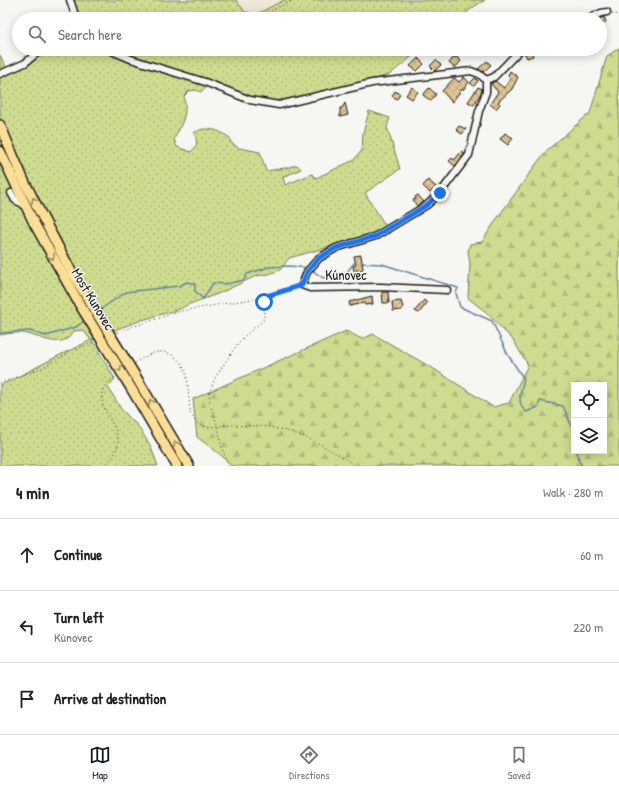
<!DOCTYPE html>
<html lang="en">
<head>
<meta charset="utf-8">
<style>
	:root { --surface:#fff; --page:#f2f2f2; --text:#222; --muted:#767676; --line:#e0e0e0; --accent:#111827 }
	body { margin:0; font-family:"Patrick Hand",sans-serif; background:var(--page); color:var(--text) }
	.controls { position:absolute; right:12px; bottom:12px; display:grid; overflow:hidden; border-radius:0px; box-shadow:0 2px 10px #0003 }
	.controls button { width:36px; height:36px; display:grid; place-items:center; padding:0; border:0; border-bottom:1px solid var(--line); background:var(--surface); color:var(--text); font:20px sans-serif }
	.stop { position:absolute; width:12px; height:12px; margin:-9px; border:3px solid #1a73e8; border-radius:50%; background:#fff }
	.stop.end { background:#1a73e8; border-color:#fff; box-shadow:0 1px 4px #0008 }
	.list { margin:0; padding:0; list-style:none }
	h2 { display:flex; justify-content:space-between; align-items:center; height:52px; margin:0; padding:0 16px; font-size:17px }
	h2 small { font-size:13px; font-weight:400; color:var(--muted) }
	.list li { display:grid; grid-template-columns:26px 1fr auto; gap:12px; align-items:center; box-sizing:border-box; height:72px; padding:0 16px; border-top:1px solid var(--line) }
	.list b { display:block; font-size:15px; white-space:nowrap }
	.list p { margin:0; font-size:13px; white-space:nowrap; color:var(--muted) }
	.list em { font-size:13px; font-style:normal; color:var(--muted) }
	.icon { flex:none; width:22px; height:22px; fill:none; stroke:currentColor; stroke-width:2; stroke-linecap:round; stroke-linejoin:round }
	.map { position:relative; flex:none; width:619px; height:466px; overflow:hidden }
	.search { position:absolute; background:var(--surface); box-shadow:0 2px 10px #0003; left:12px; right:12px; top:12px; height:44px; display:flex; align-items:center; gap:10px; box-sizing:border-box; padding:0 14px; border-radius:22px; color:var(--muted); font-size:15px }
	.sheet { height:268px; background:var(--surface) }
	nav { display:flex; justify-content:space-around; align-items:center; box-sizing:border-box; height:56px; border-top:1px solid var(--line); background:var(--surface); font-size:11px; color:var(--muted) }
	nav a { display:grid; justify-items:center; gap:2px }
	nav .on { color:var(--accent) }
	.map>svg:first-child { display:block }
	.built { fill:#efe7d6 }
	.grass { fill:url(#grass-dots); stroke:#757c56 }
	.forest { fill:url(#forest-firs); stroke:#757c56; fill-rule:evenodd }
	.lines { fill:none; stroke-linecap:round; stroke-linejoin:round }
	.stream { stroke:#63839b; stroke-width:1.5 }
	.building { fill:url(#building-cross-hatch); stroke:#1c1c1c }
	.minor-casing { stroke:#1c1c1c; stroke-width:9 }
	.highway-casing { stroke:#1c1c1c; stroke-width:12 }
	.path { stroke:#1c1c1c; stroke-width:1; stroke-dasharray:1 3; stroke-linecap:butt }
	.minor { stroke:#f6f6f2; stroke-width:6 }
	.highway { stroke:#fcde96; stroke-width:9 }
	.highway-bridge-casing { stroke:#1c1c1c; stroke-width:12; stroke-linecap:butt }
	.highway-bridge { stroke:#fcde96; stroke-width:9 }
	.oneway { stroke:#97875f }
	.route { stroke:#1a73e8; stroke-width:5 }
	.labels { text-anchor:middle; stroke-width:3; stroke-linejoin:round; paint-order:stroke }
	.street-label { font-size:14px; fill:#1c1c1c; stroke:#f6f6f2 }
</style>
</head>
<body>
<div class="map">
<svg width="619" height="466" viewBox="0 0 619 466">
	<defs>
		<pattern id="grass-dots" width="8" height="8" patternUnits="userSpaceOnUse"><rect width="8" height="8" fill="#cedc8f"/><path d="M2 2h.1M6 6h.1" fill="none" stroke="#b0bc7b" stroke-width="1.8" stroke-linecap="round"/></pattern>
		<pattern id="forest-firs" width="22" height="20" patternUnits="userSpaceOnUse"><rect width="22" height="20" fill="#cedc8f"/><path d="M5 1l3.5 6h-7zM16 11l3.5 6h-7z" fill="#b0bc7b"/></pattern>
		<pattern id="building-cross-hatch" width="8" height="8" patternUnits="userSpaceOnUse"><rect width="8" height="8" fill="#e0c494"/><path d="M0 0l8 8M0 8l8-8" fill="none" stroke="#c0a87f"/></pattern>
	</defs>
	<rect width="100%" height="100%" fill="#f6f6f2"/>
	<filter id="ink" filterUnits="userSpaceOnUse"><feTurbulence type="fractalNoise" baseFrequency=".025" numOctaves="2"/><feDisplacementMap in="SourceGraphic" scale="8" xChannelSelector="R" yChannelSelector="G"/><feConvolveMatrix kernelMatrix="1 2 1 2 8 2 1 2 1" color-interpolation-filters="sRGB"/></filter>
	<g filter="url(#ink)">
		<path class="built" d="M236,0H284L257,14L245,12Z"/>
		<g class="grass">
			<path d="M72,0H236L245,12L257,14L284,0H485L475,6L458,19H67L74,10Z"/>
			<path d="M38,49H421L389,75L320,94L281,100L268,101L253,98L208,80L205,89L200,92L197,90L189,91L184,96C188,114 182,123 174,139L177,147L191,152C199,144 197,142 194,133C205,125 220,130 230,138L231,143L239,148L260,152L266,171L285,168L297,165L301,169L283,177L285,185L312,174L316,178L354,160L362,150L363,133L369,111L390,118L387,127L400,169L365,193L390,233L325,248L289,258L280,270L269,274L256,276L220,293L187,305L180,309L142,320L117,329L92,340L115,379L108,387L121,409L137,425L150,445L158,466H0V385L10,381L58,356L91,340L83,330L74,331C62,352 40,335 22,333C15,332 7,334 0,335V55L9,73Z"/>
		</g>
		<path class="forest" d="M619,48V466H232L222,456L197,437L193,399L346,331L362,339L373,334L434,369L493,407L509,403L528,365L513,340L486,312L468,298L470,264L468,251L470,244L482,242L496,220L545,152L590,113L607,56ZM574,385H604V451H574Z"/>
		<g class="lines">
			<g class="stream">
				<path d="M360,263L382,264L458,288L456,293L460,307L492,321L508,355L524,379C521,390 516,403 526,412L538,407L540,401L563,406L574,431"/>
				<path d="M312,270L323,278L347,272L354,263H357"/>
				<path d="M98,311L126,292L179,286L187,282L195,284V291L203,299L213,283L226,284L244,280L247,274L269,267L289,266L309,268"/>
				<path d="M0,333L30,331L46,336L76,327L85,320"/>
				<path d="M577,451L579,461L582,466"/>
			</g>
		</g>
		<g class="building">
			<path d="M604,17L606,22L600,25V18Z"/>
			<path d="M531,49L533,56L527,58L524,52Z"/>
			<path d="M454,57L456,58L457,57L461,61L455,68L449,63Z"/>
			<path d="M418,58L424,64L417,71L410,66Z"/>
			<path d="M436,60L441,65L435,71L430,66Z"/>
			<path d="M487,61L491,65L483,72L478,69Z"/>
			<path d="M510,71L518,77L512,89L498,102L500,104L496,109L490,104L498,92L491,84L495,81L504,88L511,78L508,75Z"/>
			<path d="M464,77L469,82L463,90L462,89L452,102L442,91L454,78L459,82Z"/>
			<path d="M475,78L478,81L474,86L470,83Z"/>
			<path d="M412,87L418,92L412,99L406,95Z"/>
			<path d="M478,87L482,89V91L474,105L468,102Z"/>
			<path d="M429,88L436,94L431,101L423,95Z"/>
			<path d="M395,91L400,94L397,99L392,96Z"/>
			<path d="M345,103L348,115L340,117V108H342Z"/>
			<path d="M459,126L466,129L462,134L456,130Z"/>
			<path d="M505,133L513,138L508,145L500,139Z"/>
			<path d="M462,151L465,153L455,166L449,161L452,158L454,160Z"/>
			<path d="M428,180L436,187L430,193L423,186Z"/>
			<path d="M418,195L424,202L417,206L413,200L416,199L415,197Z"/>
			<path d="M361,255L363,269L354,271L353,266L356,265L354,256Z"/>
			<path d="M382,292H388L389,303H383Z"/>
			<path d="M372,296L373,304L365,305L364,303L350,306L349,302Z"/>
			<path d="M424,300L427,303L419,313L415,311Z"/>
			<path d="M401,301L403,307L402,308V310L393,311L392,302Z"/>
		</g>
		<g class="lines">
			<defs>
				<g id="minor">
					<path d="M70,0L75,15L78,19"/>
					<path d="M588,19L601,13L607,12"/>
					<path d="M107,49L131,59L205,82L250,100L279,105L372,83L471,71L479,74L486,80V92L479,111L469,155L440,193L427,205L376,236L336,248L319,258L307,272L302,285L310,288L381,287L447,290"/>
					<path d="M0,74L25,63L42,49"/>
					<path d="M486,80L494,77L521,49"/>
					<path d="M11,193L15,200L25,205"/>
				</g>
				<g id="highway">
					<path d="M0,125L24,181L43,218"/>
					<path d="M0,151L34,223"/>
					<path d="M139,382L189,466"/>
					<path d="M131,388L177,466"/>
				</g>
			</defs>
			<use href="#minor" class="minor-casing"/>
			<use href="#highway" class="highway-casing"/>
			<g class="path">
				<path d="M612,13L619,15"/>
				<path d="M189,19L230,14L251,16L262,15L294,0"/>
				<path d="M117,332L181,311L264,297L297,287"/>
				<path d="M135,363C141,359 150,353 158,352C170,350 183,361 186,373C189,386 188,400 191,414C200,434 214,425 230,425C239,425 247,426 255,426C296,428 323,445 356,466"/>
				<path d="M0,383L42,368L74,350L94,342"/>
				<path d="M104,466C111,459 117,453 118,442C119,420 82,398 116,376"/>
				<path d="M229,466L222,449L218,427L210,404L209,393L215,378L238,343L248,333L263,321L265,314L264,298"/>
			</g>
			<use href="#minor" class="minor"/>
			<use href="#highway" class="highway"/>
			<defs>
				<g id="highway-bridge">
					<path d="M43,218L72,273L139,382"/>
					<path d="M34,223L80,305L131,388"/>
				</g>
			</defs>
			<use href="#highway-bridge" class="highway-bridge-casing"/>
			<use href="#highway-bridge" class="highway-bridge"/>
		</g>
		<defs><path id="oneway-chevron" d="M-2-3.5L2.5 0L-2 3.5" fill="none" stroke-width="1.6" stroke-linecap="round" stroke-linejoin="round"/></defs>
		<g class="oneway">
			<use href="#oneway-chevron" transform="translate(34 200) rotate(-116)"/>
			<use href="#oneway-chevron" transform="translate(52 257) rotate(61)"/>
			<use href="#oneway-chevron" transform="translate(119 369) rotate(58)"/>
			<use href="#oneway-chevron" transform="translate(151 402) rotate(-121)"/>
			<use href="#oneway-chevron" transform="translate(176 444) rotate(-120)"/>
		</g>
	</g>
	<g class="lines" filter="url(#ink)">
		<path class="route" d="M264,302V297L302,285L307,272L319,258L336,248L376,236L427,205L440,193"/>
	</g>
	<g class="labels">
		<g class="street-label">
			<text x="346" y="280">Kúnovec</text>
			<text transform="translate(93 299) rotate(59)" y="5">Most Kunovec</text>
		</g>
	</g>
</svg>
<div class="controls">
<button><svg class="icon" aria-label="locate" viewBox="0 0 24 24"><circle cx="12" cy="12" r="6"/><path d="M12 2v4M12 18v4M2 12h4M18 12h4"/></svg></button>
<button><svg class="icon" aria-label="layers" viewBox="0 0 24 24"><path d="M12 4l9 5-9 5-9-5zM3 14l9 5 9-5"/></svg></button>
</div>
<div class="stop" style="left:264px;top:302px"></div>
<div class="stop end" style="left:440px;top:193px"></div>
<div class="search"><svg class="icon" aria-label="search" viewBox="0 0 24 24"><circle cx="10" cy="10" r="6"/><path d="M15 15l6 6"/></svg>Search here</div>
</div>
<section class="sheet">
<h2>4 min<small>Walk · 280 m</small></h2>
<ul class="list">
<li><svg class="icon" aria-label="ahead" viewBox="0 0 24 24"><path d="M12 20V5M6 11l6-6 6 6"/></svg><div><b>Continue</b></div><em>60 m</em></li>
<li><svg class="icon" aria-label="left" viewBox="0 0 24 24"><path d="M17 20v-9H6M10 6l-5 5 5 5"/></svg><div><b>Turn left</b><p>Kúnovec</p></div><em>220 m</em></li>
<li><svg class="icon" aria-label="arrive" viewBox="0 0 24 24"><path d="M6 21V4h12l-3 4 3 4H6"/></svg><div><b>Arrive at destination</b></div></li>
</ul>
</section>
<nav>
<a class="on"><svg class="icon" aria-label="map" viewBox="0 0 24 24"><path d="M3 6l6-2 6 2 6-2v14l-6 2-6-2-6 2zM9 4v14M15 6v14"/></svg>Map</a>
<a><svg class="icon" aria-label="directions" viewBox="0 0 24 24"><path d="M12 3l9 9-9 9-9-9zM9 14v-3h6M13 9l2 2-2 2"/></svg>Directions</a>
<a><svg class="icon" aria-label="saved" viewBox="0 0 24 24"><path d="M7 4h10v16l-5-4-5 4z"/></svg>Saved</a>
</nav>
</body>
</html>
